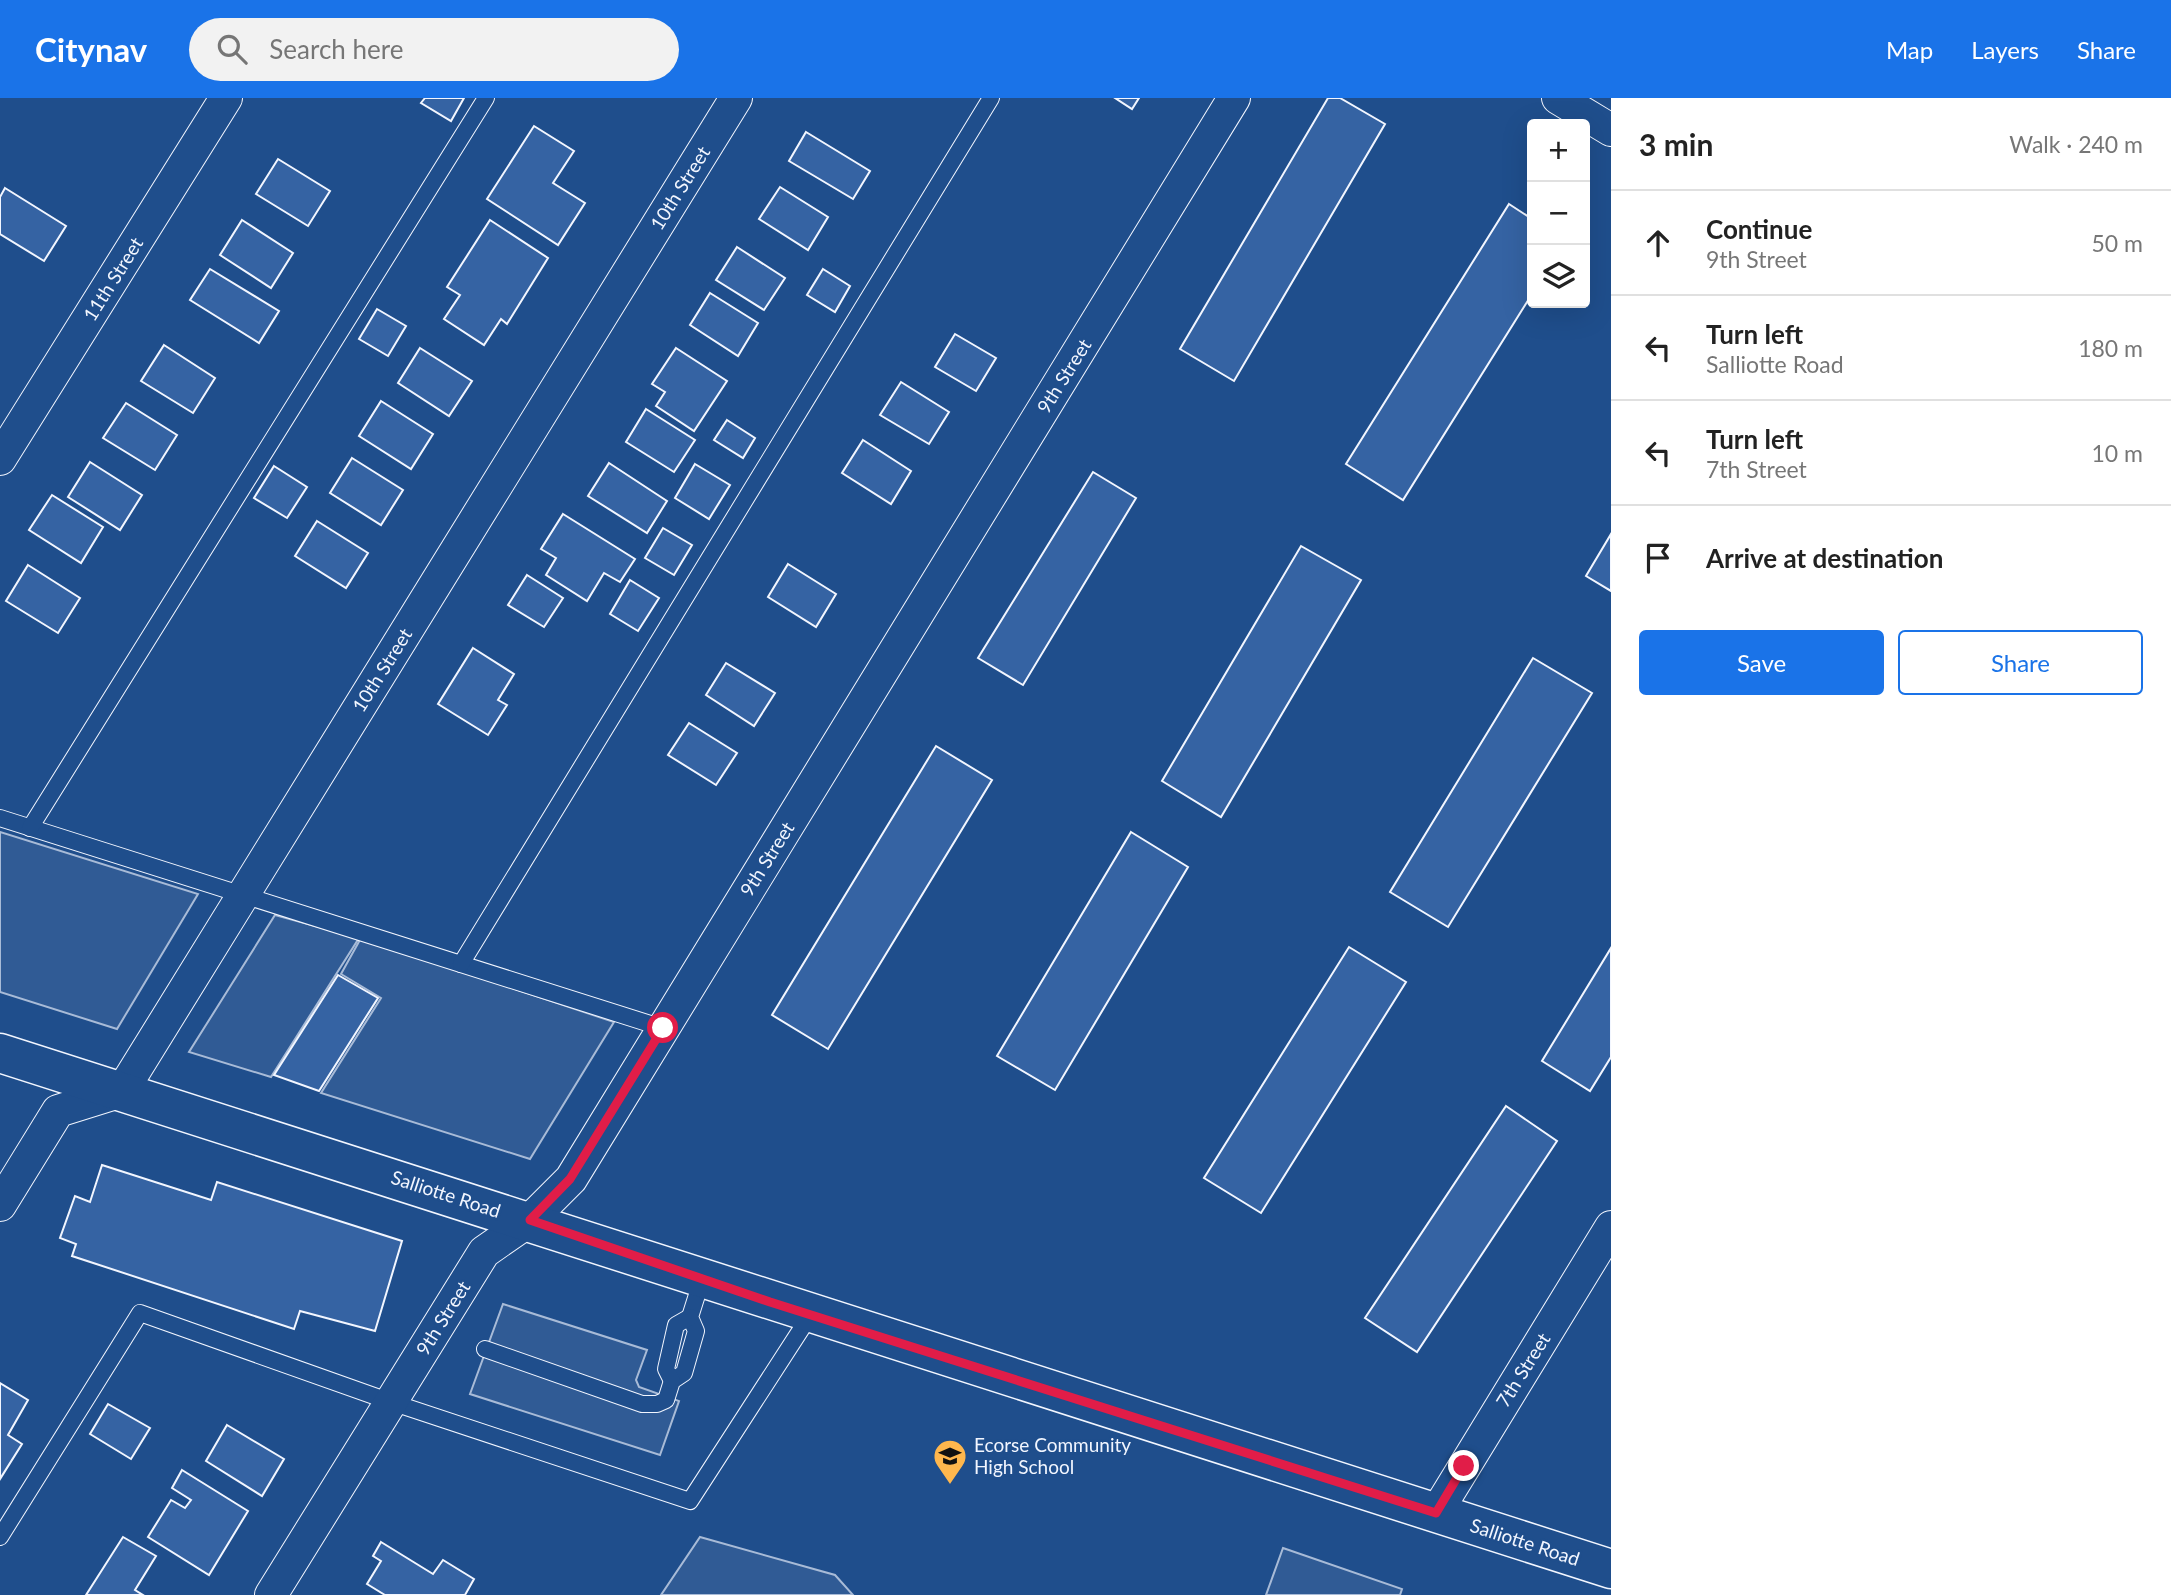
<!DOCTYPE html>
<html lang="en">
<head>
<meta charset="utf-8">
<style>
	:root { --surface:#fff; --page:#f2f2f2; --text:#222; --muted:#767676; --line:#e0e0e0; --accent:#1a73e8 }
	body { margin:0; font-family:Lato,sans-serif; background:var(--page); color:var(--text) }
	.controls { position:absolute; right:21px; top:21px; display:grid; overflow:hidden; border-radius:7px; box-shadow:0 7px 28px #0002 }
	.controls button { width:63px; height:63px; display:grid; place-items:center; padding:0; border:0; border-bottom:2px solid var(--line); background:var(--surface); color:var(--text); font:35px sans-serif }
	.stop { position:absolute; width:21px; height:21px; margin:-16px; border:5px solid #e11d48; border-radius:50%; background:#fff }
	.stop.end { background:#e11d48; border-color:#fff; box-shadow:0 2px 7px #0008 }
	.list { margin:0; padding:0; list-style:none }
	h2 { display:flex; justify-content:space-between; align-items:center; height:91px; margin:0; padding:0 28px; font-size:30px }
	h2 small { font-size:23px; font-weight:400; color:var(--muted) }
	.list li { display:grid; grid-template-columns:46px 1fr auto; gap:21px; align-items:center; box-sizing:border-box; height:105px; padding:0 28px; border-top:2px solid var(--line) }
	.list b { display:block; font-size:26px; white-space:nowrap }
	.list p { margin:0; font-size:23px; white-space:nowrap; color:var(--muted) }
	.list em { font-size:23px; font-style:normal; color:var(--muted) }
	.actions { display:flex; gap:14px; padding:21px 28px }
	.actions a { flex:1; padding:16px 0; border:2px solid var(--accent); border-radius:7px; text-align:center; font-size:24px; color:var(--accent) }
	.actions .main { background:var(--accent); color:#fff }
	.icon { flex:none; width:38px; height:38px; fill:none; stroke:currentColor; stroke-width:2; stroke-linecap:round; stroke-linejoin:round }
	.map { position:relative; flex:none; width:1611px; height:1497px; overflow:hidden }
	header { display:flex; align-items:center; gap:42px; box-sizing:border-box; height:98px; padding:0 35px; background:var(--accent); color:#fff }
	header strong { font-size:33px }
	nav { display:flex; gap:38px; margin-inline-start:auto; font-size:24px }
	.search { width:490px; height:63px; background:var(--page); display:flex; align-items:center; gap:18px; box-sizing:border-box; padding:0 24px; border-radius:38px; color:var(--muted); font-size:26px }
	main { display:flex }
	aside { flex:1; background:var(--surface) }
	.map>svg:first-child { display:block }
	.built { fill:#305b95; stroke:#a8bbd7; stroke-width:2 }
	.building { fill:#3563a3; stroke:#f2f6ff; stroke-width:2 }
	.lines { fill:none; stroke-linecap:round; stroke-linejoin:round }
	.service-casing { stroke:#f2f6ff; stroke-width:18 }
	.minor-casing { stroke:#f2f6ff; stroke-width:34 }
	.tertiary-casing { stroke:#f2f6ff; stroke-width:41 }
	.service { stroke:#1f4e8c; stroke-width:16 }
	.minor { stroke:#1f4e8c; stroke-width:32 }
	.tertiary { stroke:#1f4e8c; stroke-width:38 }
	.route { stroke:#e11d48; stroke-width:9 }
	.labels { text-anchor:middle; stroke-width:5; stroke-linejoin:round; paint-order:stroke }
	.street-label { font-size:19px; fill:#f2f6ff; stroke:#1f4e8c }
	.poi-label { font-size:19px; fill:#f2f6ff; stroke:#1f4e8c; text-anchor:start }
</style>
</head>
<body>
<header>
<strong>Citynav</strong>
<div class="search"><svg class="icon" aria-label="search" viewBox="0 0 24 24"><circle cx="10" cy="10" r="6"/><path d="M15 15l6 6"/></svg>Search here</div>
<nav><a>Map</a><a>Layers</a><a>Share</a></nav>
</header>
<main>
<div class="map">
<svg width="1611" height="1497" viewBox="0 0 1611 1497">
	<rect width="100%" height="100%" fill="#1f4e8c"/>
	<g class="built">
		<path d="M0,734L198,796L117,931L0,894Z"/>
		<path d="M275,817L359,840L271,979L189,954Z"/>
		<path d="M361,840L614,924L530,1061L321,995L381,900L341,876Z"/>
		<path d="M503,1206L647,1252L636,1282L639,1289L679,1303L660,1357L470,1296Z"/>
		<path d="M700,1439L835,1477L853,1497H661Z"/>
		<path d="M1283,1450L1402,1491L1400,1497H1266Z"/>
	</g>
	<g class="building">
		<path d="M425,0H464L451,23L421,5Z"/>
		<path d="M1115,0H1139L1132,11Z"/>
		<path d="M1328,0H1340L1385,26L1234,283L1180,251Z"/>
		<path d="M534,28L574,53L553,85L585,105L558,147L487,101Z"/>
		<path d="M806,34L870,73L853,101L789,63Z"/>
		<path d="M278,61L330,93L308,128L256,96Z"/>
		<path d="M780,89L828,119L808,152L759,121Z"/>
		<path d="M5,90L66,128L44,163L0,136V99Z"/>
		<path d="M1509,106L1532,121V196L1403,402L1346,366Z"/>
		<path d="M242,122L293,155L271,190L220,157Z"/>
		<path d="M490,122L548,160L507,226L501,221L484,247L444,221L460,197L447,189Z"/>
		<path d="M737,149L785,180L764,212L716,182Z"/>
		<path d="M210,171L279,213L259,245L190,202Z"/>
		<path d="M823,171L850,188L835,214L807,197Z"/>
		<path d="M710,195L758,225L738,258L690,227Z"/>
		<path d="M377,211L406,228L388,258L359,241Z"/>
		<path d="M955,236L996,260L976,293L935,269Z"/>
		<path d="M164,247L215,280L193,315L141,283Z"/>
		<path d="M420,250L472,283L449,318L398,285Z"/>
		<path d="M676,250L727,283L694,333L656,308L665,294L652,286Z"/>
		<path d="M901,284L949,314L929,346L880,317Z"/>
		<path d="M381,303L433,336L411,371L359,338Z"/>
		<path d="M126,305L177,337L155,372L103,340Z"/>
		<path d="M646,311L695,342L674,374L626,344Z"/>
		<path d="M727,322L755,340L743,360L714,342Z"/>
		<path d="M863,342L911,373L891,406L842,375Z"/>
		<path d="M352,360L403,392L381,427L330,395Z"/>
		<path d="M90,364L142,397L120,432L68,399Z"/>
		<path d="M609,365L667,403L647,435L588,398Z"/>
		<path d="M695,366L730,387L709,421L675,400Z"/>
		<path d="M274,368L307,389L287,420L254,400Z"/>
		<path d="M1093,374L1136,400L1023,587L978,560Z"/>
		<path d="M52,397L103,429L81,465L29,432Z"/>
		<path d="M563,416L635,461L620,484L604,475L587,503L546,477L556,460L541,451Z"/>
		<path d="M317,423L368,455L346,490L295,458Z"/>
		<path d="M663,430L692,447L674,477L645,460Z"/>
		<path d="M1611,436V493L1586,478Z"/>
		<path d="M1301,448L1361,482L1221,719L1162,683Z"/>
		<path d="M788,466L836,496L816,529L768,499Z"/>
		<path d="M28,467L80,500L58,535L6,503Z"/>
		<path d="M527,477L563,500L544,529L508,507Z"/>
		<path d="M630,482L659,500L638,533L610,516Z"/>
		<path d="M473,550L514,576L498,602L507,607L488,637L438,606Z"/>
		<path d="M1533,560L1592,595L1448,829L1390,794Z"/>
		<path d="M726,565L775,595L754,628L706,597Z"/>
		<path d="M689,625L737,655L716,687L668,657Z"/>
		<path d="M936,648L992,682L828,951L772,917Z"/>
		<path d="M1131,734L1188,769L1055,992L997,958Z"/>
		<path d="M1349,849L1406,884L1261,1115L1204,1080Z"/>
		<path d="M1611,850V959L1590,993L1542,963Z"/>
		<path d="M338,877L378,900L319,993L274,977Z"/>
		<path d="M1506,1008L1557,1043L1417,1254L1365,1220Z"/>
		<path d="M102,1067L211,1102L217,1084L402,1143L375,1233L300,1213L294,1231L72,1158L76,1146L60,1140L75,1098L90,1104Z"/>
		<path d="M0,1285L28,1302L8,1337L22,1346L0,1381Z"/>
		<path d="M108,1306L150,1330L131,1361L90,1336Z"/>
		<path d="M227,1327L284,1361L262,1398L206,1363Z"/>
		<path d="M182,1372L248,1413L209,1477L148,1439L171,1402L185,1410L191,1402L172,1390Z"/>
		<path d="M123,1439L156,1458L135,1492L143,1497H86Z"/>
		<path d="M381,1444L433,1476L443,1462L474,1481L465,1497H385L367,1486L381,1463L373,1458Z"/>
	</g>
	<g class="lines">
		<defs>
			<g id="service">
				<path d="M0,720L663,930"/>
				<path d="M30,730L486,0"/>
				<path d="M461,866L991,0"/>
				<path d="M485,1251L642,1306H657L666,1302L672,1283L684,1275L696,1233L690,1219L702,1181"/>
				<path d="M672,1283L666,1271L676,1227L690,1219"/>
				<path d="M0,1439L140,1215L391,1304L690,1403L811,1216"/>
			</g>
			<g id="minor">
				<path d="M1558,0L1611,32"/>
				<path d="M0,361L226,0"/>
				<path d="M0,1107L58,1013L122,993L736,0"/>
				<path d="M1436,1415L1611,1129"/>
				<path d="M271,1497L484,1154L530,1122L571,1081L1234,0"/>
			</g>
			<path id="tertiary" d="M0,955L1611,1471"/>
		</defs>
		<use href="#service" class="service-casing"/>
		<use href="#minor" class="minor-casing"/>
		<use href="#tertiary" class="tertiary-casing"/>
		<use href="#service" class="service"/>
		<use href="#minor" class="minor"/>
		<use href="#tertiary" class="tertiary"/>
	</g>
	<g class="lines">
		<path class="route" d="M663,930L570,1081L530,1122L770,1204L1436,1415L1464,1368"/>
	</g>
	<defs>
		<symbol id="school-pin" viewBox="-11 -11 22 30"><path d="M0 17L-7.5 6A9.5 9.5 0 1 1 7.5 6Z" fill="#ffb74d" stroke="#1f4e8c"/><path d="M0-5L7-2L0 1L-7-2ZM-4 1L0 2.5L4 1V4Q0 6-4 4Z" fill="#111"/></symbol>
	</defs>
	<g fill-rule="evenodd">
		<use href="#school-pin" x="931" y="1339" width="38" height="52"/>
	</g>
	<g class="labels">
		<g class="street-label">
			<text transform="translate(680 90) rotate(-58)" y="7">10th Street</text>
			<text transform="translate(113 181) rotate(-58)" y="7">11th Street</text>
			<text transform="translate(1064 278) rotate(-58)" y="7">9th Street</text>
			<text transform="translate(382 572) rotate(-58)" y="7">10th Street</text>
			<text transform="translate(767 761) rotate(-58)" y="7">9th Street</text>
			<text transform="translate(446 1096) rotate(18)" y="7">Salliotte Road</text>
			<text transform="translate(443 1220) rotate(-58)" y="7">9th Street</text>
			<text transform="translate(1523 1272) rotate(-58)" y="7">7th Street</text>
			<text transform="translate(1525 1444) rotate(18)" y="7">Salliotte Road</text>
		</g>
		<g class="poi-label">
			<text x="974" y="1354">Ecorse Community<tspan x="974" dy="22">High School</tspan></text>
		</g>
	</g>
</svg>
<div class="controls">
<button>+</button>
<button>−</button>
<button><svg class="icon" aria-label="layers" viewBox="0 0 24 24"><path d="M12 4l9 5-9 5-9-5zM3 14l9 5 9-5"/></svg></button>
</div>
<div class="stop" style="left:663px;top:930px"></div>
<div class="stop end" style="left:1464px;top:1368px"></div>
</div>
<aside>
<h2>3 min<small>Walk · 240 m</small></h2>
<ul class="list">
<li><svg class="icon" aria-label="ahead" viewBox="0 0 24 24"><path d="M12 20V5M6 11l6-6 6 6"/></svg><div><b>Continue</b><p>9th Street</p></div><em>50 m</em></li>
<li><svg class="icon" aria-label="left" viewBox="0 0 24 24"><path d="M17 20v-9H6M10 6l-5 5 5 5"/></svg><div><b>Turn left</b><p>Salliotte Road</p></div><em>180 m</em></li>
<li><svg class="icon" aria-label="left" viewBox="0 0 24 24"><path d="M17 20v-9H6M10 6l-5 5 5 5"/></svg><div><b>Turn left</b><p>7th Street</p></div><em>10 m</em></li>
<li><svg class="icon" aria-label="arrive" viewBox="0 0 24 24"><path d="M6 21V4h12l-3 4 3 4H6"/></svg><div><b>Arrive at destination</b></div></li>
</ul>
<div class="actions"><a class="main">Save</a><a>Share</a></div>
</aside>
</main>
</body>
</html>
